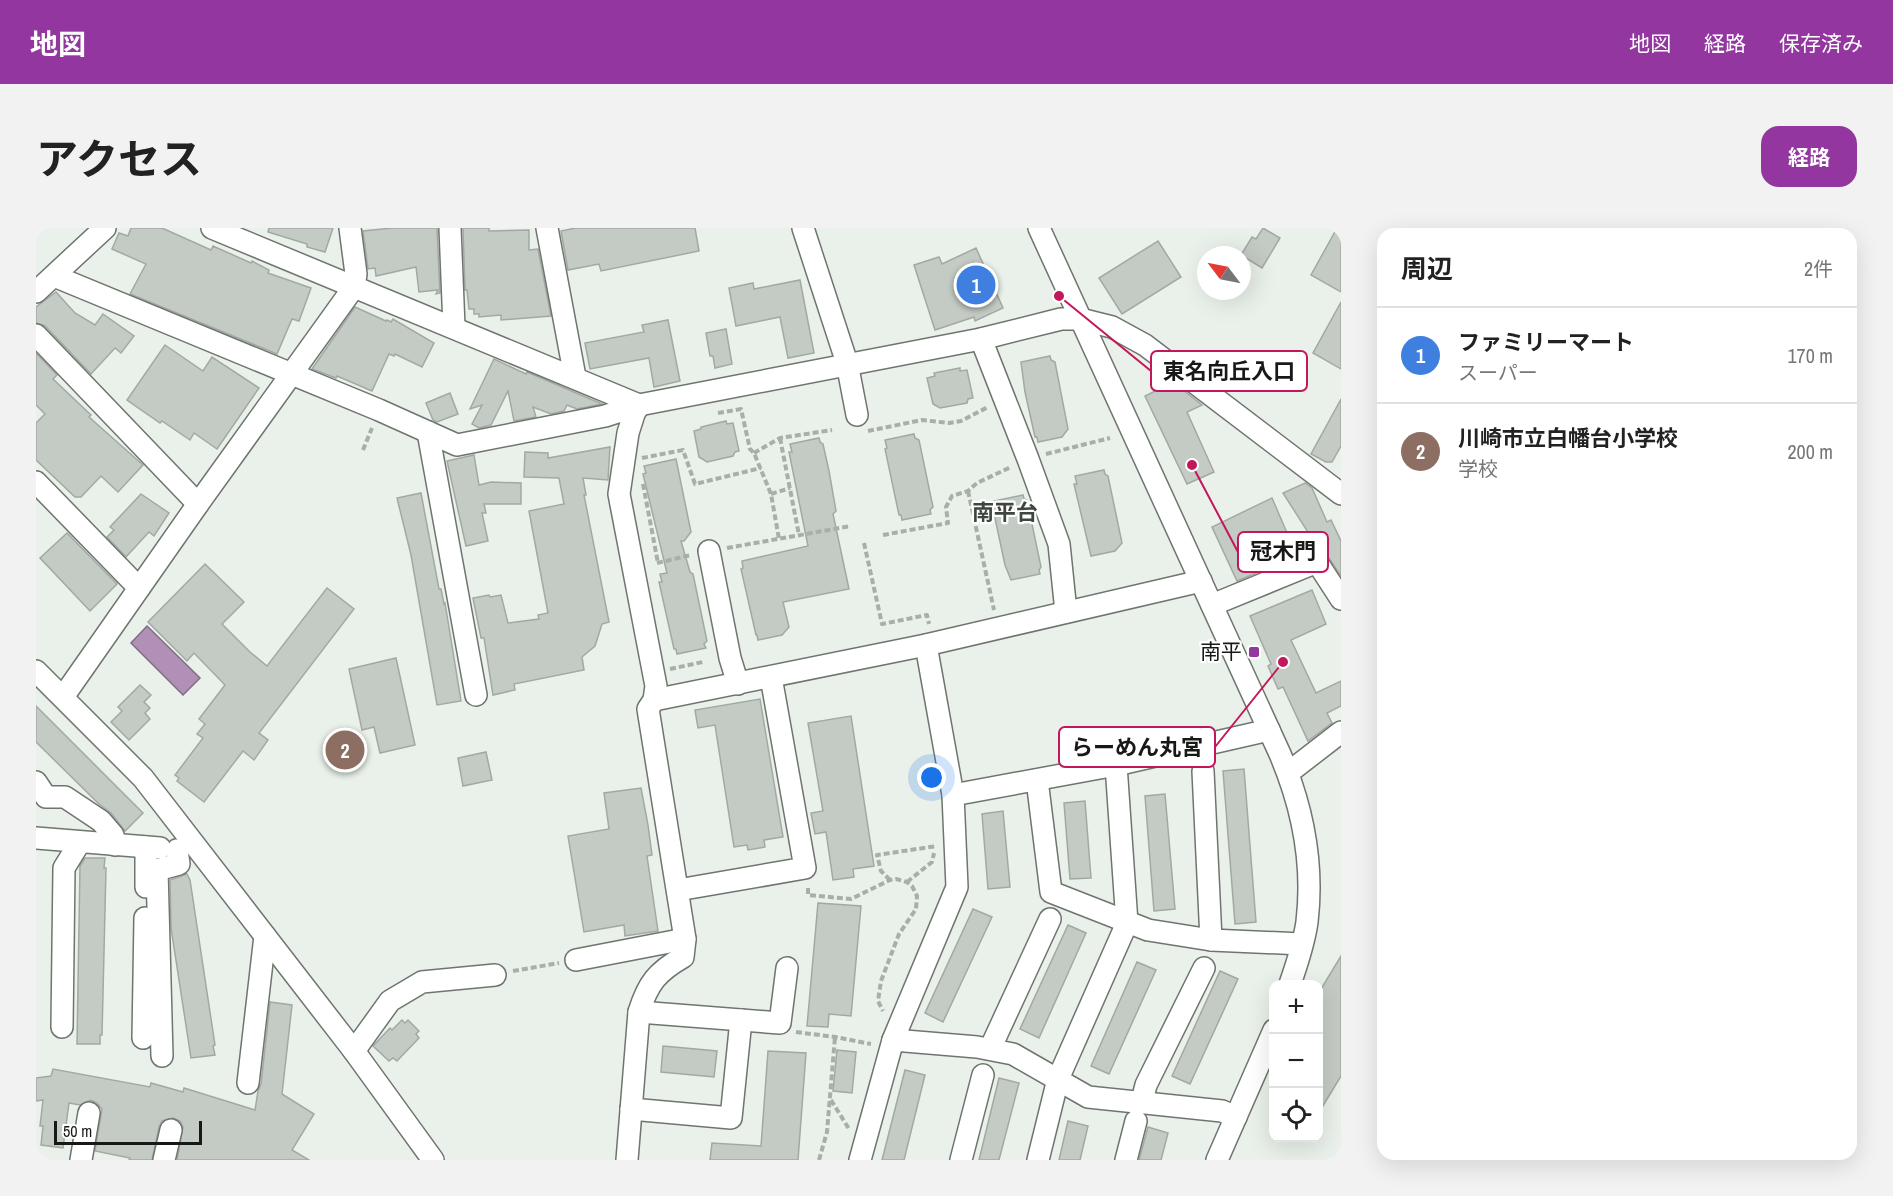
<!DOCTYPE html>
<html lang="ja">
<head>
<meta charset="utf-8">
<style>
	:root { --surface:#fff; --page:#f2f2f2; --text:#222; --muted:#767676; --line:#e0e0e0; --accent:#9336a0 }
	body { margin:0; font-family:"Archivo Narrow","Noto Sans JP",sans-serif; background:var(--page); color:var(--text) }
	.controls { position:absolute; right:18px; bottom:18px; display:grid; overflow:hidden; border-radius:12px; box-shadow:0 6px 24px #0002 }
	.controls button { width:54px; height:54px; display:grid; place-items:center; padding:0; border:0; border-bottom:2px solid var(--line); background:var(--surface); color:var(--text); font:30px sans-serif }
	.compass { position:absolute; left:1161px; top:18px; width:54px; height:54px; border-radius:50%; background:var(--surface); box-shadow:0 6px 24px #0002; rotate:302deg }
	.scale { position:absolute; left:18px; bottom:15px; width:148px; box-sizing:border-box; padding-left:6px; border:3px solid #161916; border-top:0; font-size:16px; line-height:21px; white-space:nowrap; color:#161916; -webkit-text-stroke:4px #fff; paint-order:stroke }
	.you { position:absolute; left:896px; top:550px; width:21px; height:21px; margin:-15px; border:4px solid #fff; border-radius:50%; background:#1a73e8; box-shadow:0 0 0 9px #1a73e833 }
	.badge { display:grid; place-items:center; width:39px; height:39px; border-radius:50%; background:var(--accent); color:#fff; font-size:20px; font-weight:700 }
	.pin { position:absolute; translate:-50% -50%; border:3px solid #fff; box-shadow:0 2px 6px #0006 }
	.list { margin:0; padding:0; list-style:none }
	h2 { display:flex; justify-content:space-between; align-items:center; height:78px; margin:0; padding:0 24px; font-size:26px }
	h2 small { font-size:20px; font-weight:400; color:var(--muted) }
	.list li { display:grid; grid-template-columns:39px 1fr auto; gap:18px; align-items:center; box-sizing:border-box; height:96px; padding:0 24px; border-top:2px solid var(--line) }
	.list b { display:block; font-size:22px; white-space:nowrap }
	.list p { margin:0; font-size:20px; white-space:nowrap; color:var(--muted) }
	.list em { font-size:20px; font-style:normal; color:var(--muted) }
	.icon { flex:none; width:33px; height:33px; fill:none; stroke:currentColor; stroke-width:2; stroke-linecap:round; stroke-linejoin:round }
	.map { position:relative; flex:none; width:1305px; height:932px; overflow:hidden; border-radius:18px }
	header { display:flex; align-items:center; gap:36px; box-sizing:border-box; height:84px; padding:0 30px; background:var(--accent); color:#fff }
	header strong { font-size:28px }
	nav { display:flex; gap:33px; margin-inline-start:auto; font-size:21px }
	.intro { display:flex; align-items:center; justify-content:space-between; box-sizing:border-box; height:144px; padding:0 36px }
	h1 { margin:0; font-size:42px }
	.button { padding:15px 27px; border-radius:18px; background:var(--accent); color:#fff; font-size:21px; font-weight:700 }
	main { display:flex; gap:36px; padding:0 36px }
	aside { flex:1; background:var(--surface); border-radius:18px; box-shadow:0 6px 24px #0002 }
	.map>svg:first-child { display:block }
	.water { fill:#b091b5; stroke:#826d85; stroke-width:1.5 }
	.building { fill:#c4cbc4; stroke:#a2a9a2; stroke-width:1.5 }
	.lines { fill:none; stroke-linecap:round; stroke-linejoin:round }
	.minor-casing { stroke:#6e756e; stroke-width:24 }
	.path { stroke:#a8afa9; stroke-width:4; stroke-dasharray:6 3; stroke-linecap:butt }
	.minor { stroke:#fff; stroke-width:21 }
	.poi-dot { fill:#9336a0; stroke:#fff; stroke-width:2 }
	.labels { text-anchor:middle; stroke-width:4.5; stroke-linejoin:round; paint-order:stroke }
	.poi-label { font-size:21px; fill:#161916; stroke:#fff; text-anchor:end }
	.neighbourhood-label { font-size:22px; font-weight:bold; fill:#3f453f; stroke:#fff }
	.leader { fill:none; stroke:#c2185b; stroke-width:2 }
	.callout-dot { fill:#c2185b; stroke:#fff; stroke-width:2 }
	.callout { fill:#fff; stroke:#c2185b; stroke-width:2 }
	.callout-label { font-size:22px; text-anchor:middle; font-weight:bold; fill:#161916 }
</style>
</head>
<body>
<header>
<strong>地図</strong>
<nav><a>地図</a><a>経路</a><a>保存済み</a></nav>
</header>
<div class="intro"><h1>アクセス</h1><a class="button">経路</a></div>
<main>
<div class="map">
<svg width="1305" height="932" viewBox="0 0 1305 932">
	<rect width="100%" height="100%" fill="#e9f1ea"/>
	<path class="water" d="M111,398L164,450L147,467L95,415Z"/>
	<g class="building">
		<path d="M95,0H126L175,22L177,18L215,35L216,33L233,42L232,45L275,60L263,93L256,91L241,126L94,66L110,36L76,21L83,5L92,8Z"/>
		<path d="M233,0H297L289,24L271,19V16L232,4Z"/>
		<path d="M356,0H401L404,65L400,66L402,62L383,64L380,39L340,48L339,40L332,41L327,3Z"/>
		<path d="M427,0H453V3L493,2V22L502,21L515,88L465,92V87L443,89V86H438V81H433L431,62H429Z"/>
		<path d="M540,0H659L663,23L565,43L563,36L532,42L525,3Z"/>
		<path d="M1227,0L1244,10L1226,40L1205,27L1216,9L1220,11Z"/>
		<path d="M1301,0H1305V64L1275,47Z"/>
		<path d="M1122,13L1145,49L1086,86L1063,50Z"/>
		<path d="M940,20L967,80L939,93L938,89L899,102L878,37L903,29L906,36Z"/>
		<path d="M764,52L778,125L752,130L744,89L700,98L693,60L717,55L718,61Z"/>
		<path d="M20,64L39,85L59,97L67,86L98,108L85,125L79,120L55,146L9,98L0,95V79Z"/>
		<path d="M1305,74V141L1277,125Z"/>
		<path d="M319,79L350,93L351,92L355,94L357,91L398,115L386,139L359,126L358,128L353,126L336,163L301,148L300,150L276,141Z"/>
		<path d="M632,92L644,153L618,159L613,130L554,141L549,115L608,104L606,97Z"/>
		<path d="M690,101L696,136L679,140L677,128H674L670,105Z"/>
		<path d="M129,117L167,143L176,129L223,160L181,221L158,205L154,212L126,193L124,195L91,172Z"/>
		<path d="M0,125L21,147L17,151L55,187L53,189L107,237L82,264L65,248L45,269H39L0,232V195L9,186L0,177Z"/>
		<path d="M1014,128L1015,132L1019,134L1032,201L1026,209L1002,214L1001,209H999L989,164L985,134Z"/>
		<path d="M458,131L490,146L491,144L566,176L541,181L531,177L528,183L515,186L497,179L500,189L478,193L472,163L455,197L443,200L436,196L446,177L434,181Z"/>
		<path d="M924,140V143L931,142L937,170L932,171L931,175L904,180L897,176L891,150L899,148L898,145Z"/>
		<path d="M1137,154L1166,177L1151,184L1178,244L1151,256L1109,168Z"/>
		<path d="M414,165L422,186L401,194L397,192L390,175Z"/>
		<path d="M1305,171V218L1296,234H1290L1275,226Z"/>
		<path d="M690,193L691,196L697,195L703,223L699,224L697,228L671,234L663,229L658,203L665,201V199Z"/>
		<path d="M878,206L879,210L883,212L897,279L894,282L895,286L866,292L865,287H863L849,221L851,220L849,212Z"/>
		<path d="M783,210L784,214L787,216L793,243L800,283L797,286L813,361L747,374L753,399L746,407L722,412L721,407H720L705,341L707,340L706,333L772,318L753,224H756L754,216Z"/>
		<path d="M574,219L572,252L547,250L550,267H548L573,394L566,396L559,418L546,429L548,442L478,456L479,462L457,467L448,410H445L437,370L453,367L454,369L465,367L472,395L503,391L502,387L512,385L493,283L528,276L523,250L488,249L489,224L512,225V230Z"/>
		<path d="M438,227L443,257L455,254L485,255V276H448L450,285H446L452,313L430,318L411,233Z"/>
		<path d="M640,231L655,304L648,313H645L654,344L657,346L671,413L668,416L670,420L641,426L640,421H638L623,354H626L624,346L631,345L607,246L610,245L608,238Z"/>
		<path d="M1068,242L1069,246L1072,248L1086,315L1079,323L1055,328L1038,256H1041L1039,248Z"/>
		<path d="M1269,255L1276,260L1291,294L1295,292L1305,313V348L1291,327L1282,320L1247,265Z"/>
		<path d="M385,265L403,361H405L408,376L409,375L425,473L401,477L375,327L361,270Z"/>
		<path d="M105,266L133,285L118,308L113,304L90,329L71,309L78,302L74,299Z"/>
		<path d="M987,267L988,271L991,272L1005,339L1003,342L1004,346L975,352L969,337L957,281L960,280L958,273Z"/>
		<path d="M1236,270L1261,328L1201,353L1176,299Z"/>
		<path d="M31,305L81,356L54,383L4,330Z"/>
		<path d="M169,336L208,374L186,396L214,424L231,438L291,360L318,381L223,505L232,512L218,532L207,523L168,574L141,553L143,550L139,547L167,510L161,506L169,496L163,491L189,457L158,425L151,433L112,394Z"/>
		<path d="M1276,362L1290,396L1255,412L1280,465L1305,453V478L1291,485L1296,495L1272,513L1247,459L1242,461L1232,438L1235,436L1214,388Z"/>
		<path d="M360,430L379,517L344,525L338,499L326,502L313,441Z"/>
		<path d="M104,457L115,467L108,474L114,480L109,485L114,491L93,512L75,494L86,483L82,479Z"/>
		<path d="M724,471L747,609L728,612L729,619L712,622L711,617L698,619L679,497L662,500L659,482Z"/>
		<path d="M0,478L107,585L89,603L75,585L63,576L0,514Z"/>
		<path d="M815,488L838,638L817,641L818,649L797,652L790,604L779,606L775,585L787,583L772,495Z"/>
		<path d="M450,524L456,552L427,558L422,530Z"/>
		<path d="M1208,541L1220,694L1199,696L1187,543Z"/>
		<path d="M605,560L612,597L616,627L611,628L622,703L589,708L588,697L548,704L532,608L573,601L568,565Z"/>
		<path d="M1129,566L1139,681L1118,683L1109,568Z"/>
		<path d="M1049,573L1055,650L1034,651L1028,575Z"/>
		<path d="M967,583L974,659L952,661L946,586Z"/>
		<path d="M49,630H69L68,640H70L66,807H64V816H41L44,638Z"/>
		<path d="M151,646L154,652L179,817L177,818L179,827L155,830L135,700L134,652Z"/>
		<path d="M782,675L825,678L815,788L793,786L792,799L771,798Z"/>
		<path d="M937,681L956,689L907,794L889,785Z"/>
		<path d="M1032,697L1050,705L1003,810L984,801Z"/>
		<path d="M1305,728V848L1282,886V766Z"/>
		<path d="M1101,734L1120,742L1073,846L1055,838Z"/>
		<path d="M1184,743L1202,751L1154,856L1136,848Z"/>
		<path d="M234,774L256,777L246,866L278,886L256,922L273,932H141L147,899L144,893L137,890L126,893L123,899L116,932H93L94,930L59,923L66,881L61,875L55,872L44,877L33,875L27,920L5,917L7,898H4L7,872L0,873V850L15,848L17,841L114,859L115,855L147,864L148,860L219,882L222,863L225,856Z"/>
		<path d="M366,792L369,795L372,792L383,803L380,806L383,810L361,833L357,830L353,833L337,818L354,800L356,802Z"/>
		<path d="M627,818L681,823L678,849L625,844Z"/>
		<path d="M801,822L820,824L816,865L797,863Z"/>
		<path d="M732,823L770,825L762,932H674L676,915L725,918Z"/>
		<path d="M869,842L889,847L868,932H846Z"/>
		<path d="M963,850L983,855L963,932H943Z"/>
		<path d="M1032,893L1052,898L1044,932H1023Z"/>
		<path d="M1112,899L1132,905L1125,932H1103Z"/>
	</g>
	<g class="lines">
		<defs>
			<g id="minor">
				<path d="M176,0L603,177"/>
				<path d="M414,0L418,99"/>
				<path d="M511,0L539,149"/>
				<path d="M767,0L811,135L821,187"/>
				<path d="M1003,0L1244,526C1267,580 1278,635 1271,694C1268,715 1261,736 1254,756"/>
				<path d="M18,48L343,182L421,217L569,188L603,177L945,111L1025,91H1044L1076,99L1109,117L1305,266"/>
				<path d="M0,64L69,0"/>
				<path d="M0,107L162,276"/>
				<path d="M945,111L992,231L1023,316L1030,384"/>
				<path d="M392,204L440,467"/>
				<path d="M0,254L103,360"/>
				<path d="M673,323L694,430L702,456"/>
				<path d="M1176,377L1281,334L1305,371"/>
				<path d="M0,443L107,550L318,823L397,932"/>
				<path d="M27,469L162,276L318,59L320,46L314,0"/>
				<path d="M618,472L890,417L1165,353"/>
				<path d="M1167,543L1175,712"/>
				<path d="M1252,545L1305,504"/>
				<path d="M1001,552L1015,664L1112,702L1175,712L1266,716"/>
				<path d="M0,554L10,569H29L65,593L77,607L79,617"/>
				<path d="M917,567L1080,537L1233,502"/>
				<path d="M0,610L124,620"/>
				<path d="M110,659V619"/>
				<path d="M642,662L769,640L735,449"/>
				<path d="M540,732L649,711"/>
				<path d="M603,784L744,795L751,740"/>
				<path d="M26,799L28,640L44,614"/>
				<path d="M107,810L109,690"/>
				<path d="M857,812L941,819L977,826L1052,869L1186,883L1200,889"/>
				<path d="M954,821L1014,691"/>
				<path d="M318,823L354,773L386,754L459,747"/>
				<path d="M126,828L121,642L143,636L141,622"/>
				<path d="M212,855L229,708"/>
				<path d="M1106,873L1110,857L1168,740"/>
				<path d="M595,881L695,890L705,792"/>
				<path d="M45,932L53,885"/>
				<path d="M128,932L135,902"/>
				<path d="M591,932L603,784C612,755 621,744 647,729L649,711L612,481L618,472L620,458L583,266L592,205L598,186L603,177"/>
				<path d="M824,932L857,812L921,659L917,567L890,417"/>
				<path d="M925,932L947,847"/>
				<path d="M1002,932L1022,851L1091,695L1080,537"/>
				<path d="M1090,932L1100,893"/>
				<path d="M1181,932L1238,802"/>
			</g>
		</defs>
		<use href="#minor" class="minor-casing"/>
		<g class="path">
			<path d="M682,185L705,181L714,221L718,225L735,266L743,311"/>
			<path d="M832,203L886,192L913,195L925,193L952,179"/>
			<path d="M744,210L763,307"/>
			<path d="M327,222L336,200"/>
			<path d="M718,225L744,210L796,202"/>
			<path d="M1010,226L1074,210"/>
			<path d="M606,230L647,222L659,256L725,240"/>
			<path d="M607,256L622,335"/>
			<path d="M932,263L958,382"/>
			<path d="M735,266L754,260"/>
			<path d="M847,307L912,295L910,279L916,268L932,263L941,255L975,239"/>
			<path d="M828,315L846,396L891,387L893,396"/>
			<path d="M691,320L815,298"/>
			<path d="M621,335L655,327"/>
			<path d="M634,441L667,434"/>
			<path d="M854,652L845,643L841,627L901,618"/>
			<path d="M871,654L896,634L898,625"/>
			<path d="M772,660V667L815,671L854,652L860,651L871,654L876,658L881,668L880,681L863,706L845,753L842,773L847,783"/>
			<path d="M477,743L523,735"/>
			<path d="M760,804L799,809L835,816"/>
			<path d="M795,872L813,901"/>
			<path d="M783,932L791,904L799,809"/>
		</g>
		<use href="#minor" class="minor"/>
	</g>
	<rect class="poi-dot" x="1212" y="418" width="12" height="12" rx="3"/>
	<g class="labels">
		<g class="poi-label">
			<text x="1206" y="431">南平</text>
		</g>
		<g class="neighbourhood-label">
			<text x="969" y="292">南平台</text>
		</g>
	</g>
	<path class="leader" d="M1023 68L1115 143M1156 237L1202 324M1247 434L1179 519"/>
	<g class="callout-dot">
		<circle cx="1023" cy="68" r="6"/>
		<circle cx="1156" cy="237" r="6"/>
		<circle cx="1247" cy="434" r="6"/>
	</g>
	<g class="callout">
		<rect x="1115" y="123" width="156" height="40" rx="6"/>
		<rect x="1202" y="304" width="90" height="40" rx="6"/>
		<rect x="1023" y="499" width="156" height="40" rx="6"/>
	</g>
	<g class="callout-label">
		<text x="1193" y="151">東名向丘入口</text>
		<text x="1247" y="331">冠木門</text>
		<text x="1101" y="527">らーめん丸宮</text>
	</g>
</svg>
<div class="controls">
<button>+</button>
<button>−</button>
<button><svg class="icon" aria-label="locate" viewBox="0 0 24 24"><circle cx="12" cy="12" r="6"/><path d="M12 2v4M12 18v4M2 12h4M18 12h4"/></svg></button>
</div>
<svg class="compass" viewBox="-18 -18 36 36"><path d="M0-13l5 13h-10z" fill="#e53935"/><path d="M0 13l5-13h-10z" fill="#767676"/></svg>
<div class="scale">50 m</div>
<div class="you"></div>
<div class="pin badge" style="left:940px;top:57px;background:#3f7fe0">1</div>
<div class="pin badge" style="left:309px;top:522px;background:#8d6e63">2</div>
</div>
<aside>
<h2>周辺<small>2件</small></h2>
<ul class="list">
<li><span class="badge" style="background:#3f7fe0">1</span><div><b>ファミリーマート</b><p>スーパー</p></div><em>170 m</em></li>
<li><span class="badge" style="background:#8d6e63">2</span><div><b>川崎市立白幡台小学校</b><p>学校</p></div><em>200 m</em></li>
</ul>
</aside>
</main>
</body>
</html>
